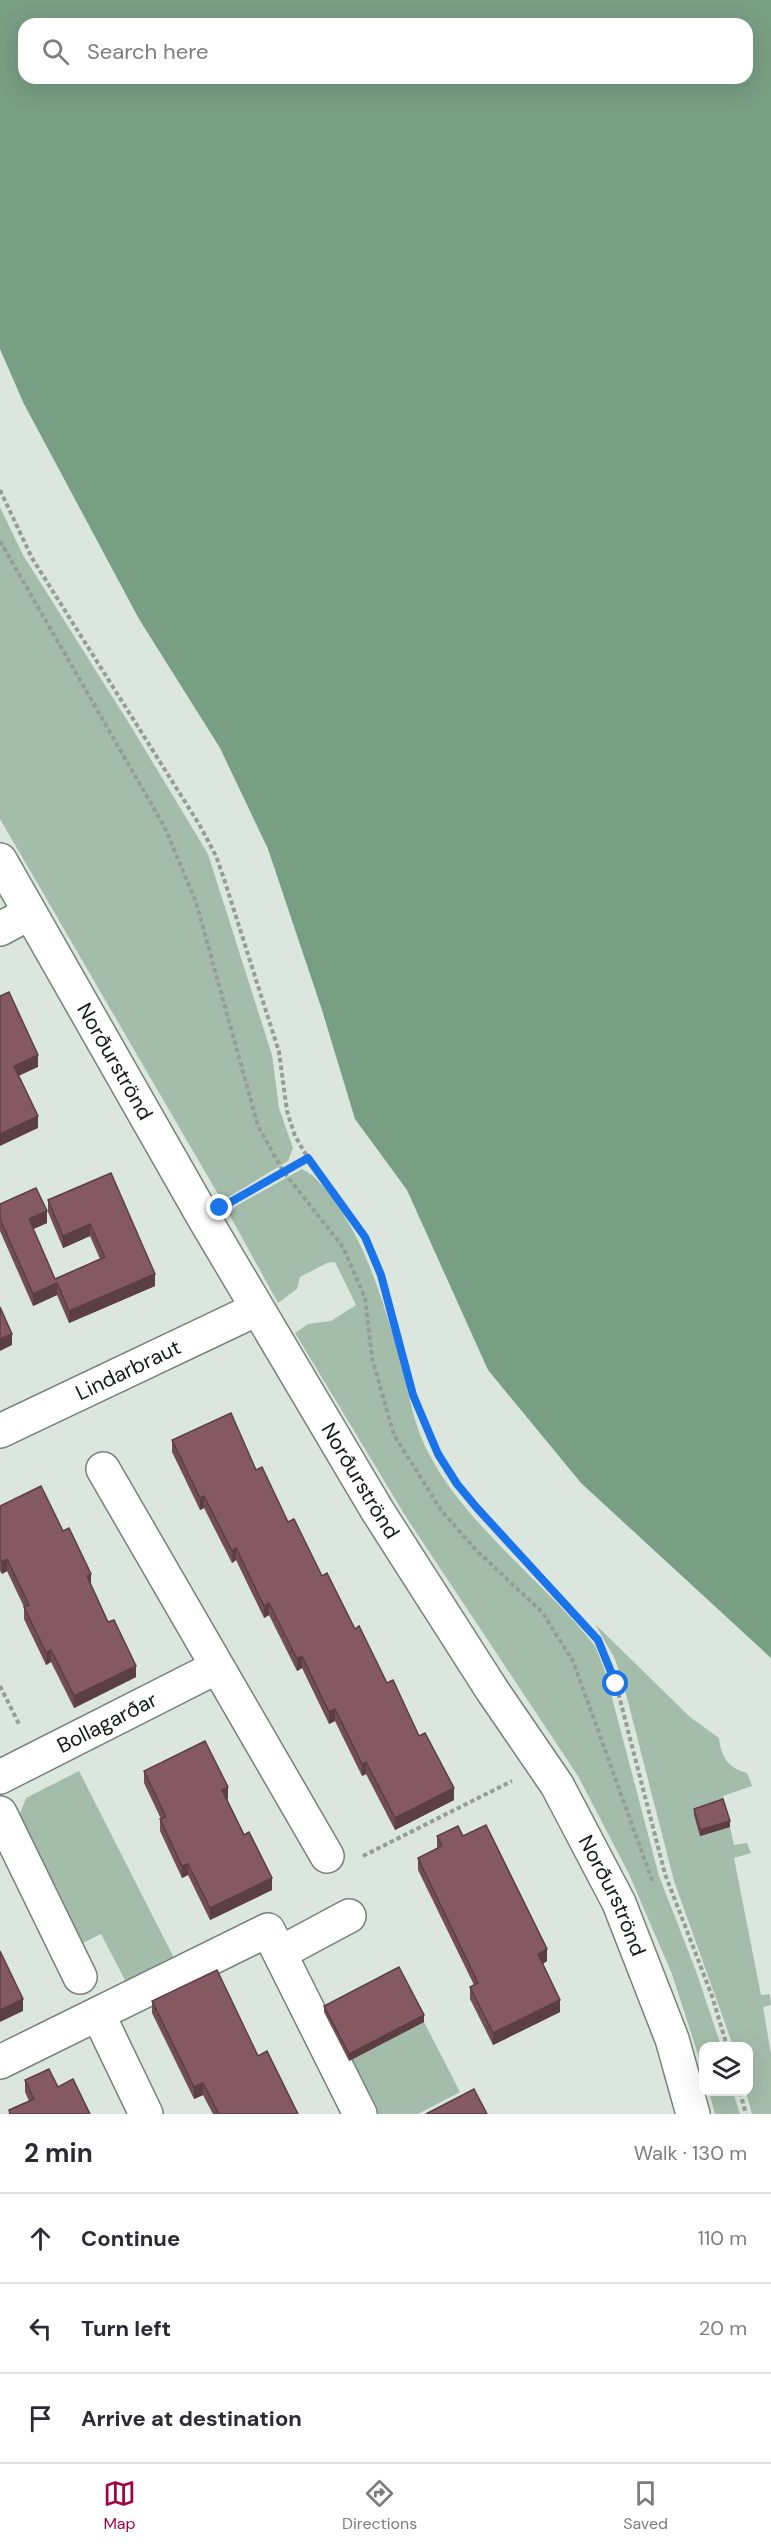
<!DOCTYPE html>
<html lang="en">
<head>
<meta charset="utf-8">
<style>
	:root { --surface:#fff; --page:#f7f7f7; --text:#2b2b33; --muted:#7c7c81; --line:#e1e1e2; --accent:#9f0448 }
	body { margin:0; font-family:"DM Sans",sans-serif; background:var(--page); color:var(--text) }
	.controls { position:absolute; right:18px; bottom:18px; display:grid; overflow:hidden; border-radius:12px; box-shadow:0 6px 24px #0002 }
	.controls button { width:54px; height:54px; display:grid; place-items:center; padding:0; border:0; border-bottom:2px solid var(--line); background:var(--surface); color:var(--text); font:30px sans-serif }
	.stop { position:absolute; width:18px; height:18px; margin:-14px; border:4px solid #1a73e8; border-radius:50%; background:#fff }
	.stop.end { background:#1a73e8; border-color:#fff; box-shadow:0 2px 6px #0008 }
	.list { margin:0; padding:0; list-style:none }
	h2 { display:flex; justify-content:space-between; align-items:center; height:78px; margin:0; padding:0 24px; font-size:26px }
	h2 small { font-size:20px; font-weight:400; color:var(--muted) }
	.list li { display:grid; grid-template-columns:39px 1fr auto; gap:18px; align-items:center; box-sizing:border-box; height:90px; padding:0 24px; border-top:2px solid var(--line) }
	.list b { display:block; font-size:22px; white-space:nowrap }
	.list em { font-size:20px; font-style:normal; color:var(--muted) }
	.icon { flex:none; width:33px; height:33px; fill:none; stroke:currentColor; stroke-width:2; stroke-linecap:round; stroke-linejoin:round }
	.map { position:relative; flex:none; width:771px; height:2114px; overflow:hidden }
	.search { position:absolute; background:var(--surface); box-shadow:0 6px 24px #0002; left:18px; right:18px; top:18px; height:66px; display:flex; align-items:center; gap:15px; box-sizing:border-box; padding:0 21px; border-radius:18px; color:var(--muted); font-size:22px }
	.sheet { height:348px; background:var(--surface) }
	nav { display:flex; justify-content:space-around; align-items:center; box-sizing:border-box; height:84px; border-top:2px solid var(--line); background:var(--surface); font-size:16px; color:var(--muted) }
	nav a { display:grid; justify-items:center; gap:3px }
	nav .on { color:var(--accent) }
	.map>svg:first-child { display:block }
	.green { fill:#a4bcaa }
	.water { fill:#789e83; fill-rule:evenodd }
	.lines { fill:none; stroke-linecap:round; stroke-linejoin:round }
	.minor-casing { stroke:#768179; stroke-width:36 }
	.tertiary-casing { stroke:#768179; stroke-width:36 }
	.path { stroke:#949d96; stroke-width:4; stroke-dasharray:4.5 3; stroke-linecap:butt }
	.minor { stroke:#fff; stroke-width:33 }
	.tertiary { stroke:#fff; stroke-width:33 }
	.wall { fill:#724d54 }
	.shaded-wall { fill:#5c3e45 }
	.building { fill:#845962; stroke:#5c3e45; stroke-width:1.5 }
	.route { stroke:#1a73e8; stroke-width:8 }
	.labels { text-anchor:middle; stroke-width:4.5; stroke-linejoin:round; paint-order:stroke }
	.street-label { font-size:21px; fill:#161a17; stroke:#fff }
</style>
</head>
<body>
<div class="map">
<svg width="771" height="2114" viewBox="0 0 771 2114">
	<rect width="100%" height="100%" fill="#dbe7de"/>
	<g class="green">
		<path d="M0,507L23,555L132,728L208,854L272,1055L279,1108L293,1148L288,1161L222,1201L0,819Z"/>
		<path d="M302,1169C318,1177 329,1193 339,1208C367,1249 380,1293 395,1341C407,1379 410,1418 429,1454C468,1528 544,1581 595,1646L605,1671L659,1876L696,1971L721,2046H704L703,2070L672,1974L650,1923L629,1874L578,1776L406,1517L295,1333L308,1324L331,1321L356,1305L335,1262L327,1263L300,1277L297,1289L278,1303L229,1214L236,1206Z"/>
		<path d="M595,1624L690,1717L719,1738C721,1757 728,1768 747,1773L752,1786L723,1796L734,1845L747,1843L751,1853L734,1858L761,1995L770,1994L771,2005L763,2007L771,2054V2114H752L746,2092H748V2046H733L674,1881L625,1690L615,1659Z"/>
		<path d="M79,1771L174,1958L126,1982L101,1934L83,1943L19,1816L26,1798Z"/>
		<path d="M424,2022L460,2092L418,2114H376L349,2061Z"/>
		<path d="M709,2092H733L740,2114H715Z"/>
	</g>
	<path class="water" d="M0,0H771V1658L581,1483L488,1370L407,1190L355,1119L322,1010L268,849L220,748L139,619L24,404L0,349ZM24,24H747V78H24Z"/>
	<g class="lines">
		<defs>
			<g id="minor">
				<path d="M0,929L30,913"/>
				<path d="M103,1469L327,1856"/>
				<path id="s1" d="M0,1777L215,1668"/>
				<path d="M0,1813L80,1977"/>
				<path d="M280,1953L349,1916"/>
				<path d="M98,2014L146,2114"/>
				<path d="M0,2062L268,1930L360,2114"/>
			</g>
			<g id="tertiary">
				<path id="s2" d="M0,860L204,1218L377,1510L492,1690L557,1785L619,1903L672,2039L693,2114"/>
				<path id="s3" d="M0,1431L257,1309"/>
			</g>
		</defs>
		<use href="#minor" class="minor-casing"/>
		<use href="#tertiary" class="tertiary-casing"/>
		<g class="path">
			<path d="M0,490L32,558L199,824L216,856L225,882L279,1052L287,1111L295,1136L308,1158L365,1237L381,1275L413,1395L438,1453L457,1484L598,1640L616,1684L665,1874L712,1996L727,2046"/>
			<path d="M0,541L164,826L196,902L258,1126L283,1171L343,1247L365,1298L372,1358L394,1435L441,1510L475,1549L542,1612L573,1661L653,1883"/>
			<path d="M235,1199L308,1158"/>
			<path d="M0,1686L20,1726"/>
			<path d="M363,1856L512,1781"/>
			<path d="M740,2092L746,2114"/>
		</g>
		<use href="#minor" class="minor"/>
		<use href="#tertiary" class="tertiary"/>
	</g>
	<g class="wall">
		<path d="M111,1173L155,1286L69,1323L57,1295L33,1306L0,1231V1204L47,1223L33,1229L55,1279L100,1259L90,1236L63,1248L48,1212V1200Z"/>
		<path d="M172,1440L256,1470L419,1736L454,1800L395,1830L366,1774L362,1776L335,1721L329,1724L302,1668L297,1671L269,1615L264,1618L236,1560L232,1563L204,1508L200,1510L172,1452Z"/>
		<path d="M0,1506L63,1531L91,1586L108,1622L136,1677L74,1708L51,1662L46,1665L24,1619V1607L7,1571L2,1574L0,1571Z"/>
		<path d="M144,1771L228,1799H227L272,1890L210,1920L188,1875L182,1878L160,1831V1819H161L144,1783Z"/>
		<path d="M694,1809L730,1827L700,1836L694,1815Z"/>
		<path d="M437,1836H463L547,1961L543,1964L560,2012L493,2045L470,1999V1987L474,1985L418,1870V1858L437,1848Z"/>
		<path d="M152,2001L258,2056L298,2114H213L203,2095L194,2099L152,2013Z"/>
		<path d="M324,2006L424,2022L349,2061L324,2012Z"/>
		<path d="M25,2080L58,2087L90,2114H9V2110L29,2101L25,2092Z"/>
	</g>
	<g class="shaded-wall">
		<path d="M38,1055V1067L14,1078V1066Z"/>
		<path d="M38,1116V1128L0,1146V1134Z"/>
		<path d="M47,1211V1223L29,1231V1219Z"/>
		<path d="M90,1224V1236L63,1248V1236Z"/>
		<path d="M155,1274V1286L69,1323V1311Z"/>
		<path d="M57,1283V1295L33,1306V1294Z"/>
		<path d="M12,1334V1345L0,1351V1339Z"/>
		<path d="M204,1496V1508L200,1510V1498Z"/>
		<path d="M236,1548V1560L232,1563V1551Z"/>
		<path d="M7,1559V1571L2,1574V1562Z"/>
		<path d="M91,1574V1586L87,1576Z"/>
		<path d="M269,1603V1615L264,1618V1606Z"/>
		<path d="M51,1650V1662L46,1665V1653Z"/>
		<path d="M302,1656V1668L297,1671V1659Z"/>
		<path d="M136,1666V1677L74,1708V1696Z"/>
		<path d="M335,1709V1721L329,1724V1712Z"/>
		<path d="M366,1762V1774L362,1776V1764Z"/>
		<path d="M228,1787V1799L222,1802V1790Z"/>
		<path d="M454,1788V1800L395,1830V1818Z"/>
		<path d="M730,1821V1827L700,1836V1830Z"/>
		<path d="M188,1864V1875L182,1878V1866Z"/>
		<path d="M272,1878V1890L210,1920V1908Z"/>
		<path d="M547,1949V1961L538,1966V1954Z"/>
		<path d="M23,1999V2011L0,2022V2010Z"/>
		<path d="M560,2000V2012L493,2045V2033Z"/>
		<path d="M424,2015V2022L349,2061V2054Z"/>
		<path d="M203,2083V2095L194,2099V2087Z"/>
	</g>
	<g class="building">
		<path d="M9,992L38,1055L14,1066L38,1116L0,1134V996Z"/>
		<path d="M111,1173L155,1274L69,1311L57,1283L33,1294L0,1219V1204L36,1188L47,1211L29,1219L55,1279L105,1257L90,1224L63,1236L48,1200Z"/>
		<path d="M0,1307L12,1334L0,1339Z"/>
		<path d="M231,1413L256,1470L262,1467L288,1522L294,1519L322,1576L327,1573L355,1629L359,1626L387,1683L393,1680L419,1736L425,1733L454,1788L395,1818L366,1762L362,1764L335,1709L329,1712L302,1656L297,1659L269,1603L264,1606L236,1548L232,1551L204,1496L200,1498L172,1440Z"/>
		<path d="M41,1486L63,1531L69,1528L91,1574L87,1576L108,1622L114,1620L136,1666L74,1696L51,1650L46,1653L24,1607L29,1605L7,1559L2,1562L0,1559V1506Z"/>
		<path d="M205,1741L228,1787L222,1790L244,1835L249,1832L272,1878L210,1908L188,1864L182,1866L160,1819L166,1817L144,1771Z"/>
		<path d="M723,1799L730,1821L700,1830L694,1809Z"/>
		<path d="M486,1825L547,1949L538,1954L560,2000L493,2033L470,1987L478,1983L418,1858L442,1846L437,1836L458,1826L463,1836Z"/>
		<path d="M0,1951L23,1999L0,2010Z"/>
		<path d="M399,1967L424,2015L349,2054L324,2006Z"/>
		<path d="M217,1970L258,2056L267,2051L298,2114H219L203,2083L194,2087L152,2001Z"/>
		<path d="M49,2069L58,2087L73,2079L90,2114H10L9,2110L34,2099L25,2080Z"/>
		<path d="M474,2089L487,2114H426Z"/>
	</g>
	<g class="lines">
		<path class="route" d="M220,1208L308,1158L365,1237L381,1275L413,1395L438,1454L457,1484L477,1508L598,1640L616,1684"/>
	</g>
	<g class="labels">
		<g class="street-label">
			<text dy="7" stroke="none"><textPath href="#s2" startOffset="232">Norðurströnd</textPath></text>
			<text dy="7" stroke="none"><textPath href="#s3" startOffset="142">Lindarbraut</textPath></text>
			<text dy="7" stroke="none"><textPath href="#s2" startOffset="718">Norðurströnd</textPath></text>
			<text dy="7" stroke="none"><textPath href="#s1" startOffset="120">Bollagarðar</textPath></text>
			<text dy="7" stroke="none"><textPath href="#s2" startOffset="1204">Norðurströnd</textPath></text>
		</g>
	</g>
</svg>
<div class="controls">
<button><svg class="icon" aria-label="layers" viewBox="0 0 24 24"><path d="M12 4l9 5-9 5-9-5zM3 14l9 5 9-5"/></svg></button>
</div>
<div class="stop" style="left:616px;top:1684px"></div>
<div class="stop end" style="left:220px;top:1208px"></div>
<div class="search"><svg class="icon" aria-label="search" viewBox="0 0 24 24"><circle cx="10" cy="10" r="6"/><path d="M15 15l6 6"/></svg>Search here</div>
</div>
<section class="sheet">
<h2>2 min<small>Walk · 130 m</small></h2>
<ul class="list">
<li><svg class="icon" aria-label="ahead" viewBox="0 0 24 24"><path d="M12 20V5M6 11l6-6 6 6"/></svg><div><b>Continue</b></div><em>110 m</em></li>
<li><svg class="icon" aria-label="left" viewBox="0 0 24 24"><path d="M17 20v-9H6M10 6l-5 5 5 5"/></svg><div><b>Turn left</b></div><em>20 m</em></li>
<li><svg class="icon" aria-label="arrive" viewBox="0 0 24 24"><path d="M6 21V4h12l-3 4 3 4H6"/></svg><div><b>Arrive at destination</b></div></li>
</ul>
</section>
<nav>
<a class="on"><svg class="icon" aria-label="map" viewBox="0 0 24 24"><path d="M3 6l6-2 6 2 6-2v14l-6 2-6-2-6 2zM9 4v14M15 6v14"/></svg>Map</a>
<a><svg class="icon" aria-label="directions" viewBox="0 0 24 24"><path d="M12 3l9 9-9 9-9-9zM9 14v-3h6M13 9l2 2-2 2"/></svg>Directions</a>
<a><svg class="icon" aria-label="saved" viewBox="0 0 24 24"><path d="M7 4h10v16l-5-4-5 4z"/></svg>Saved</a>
</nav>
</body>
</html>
